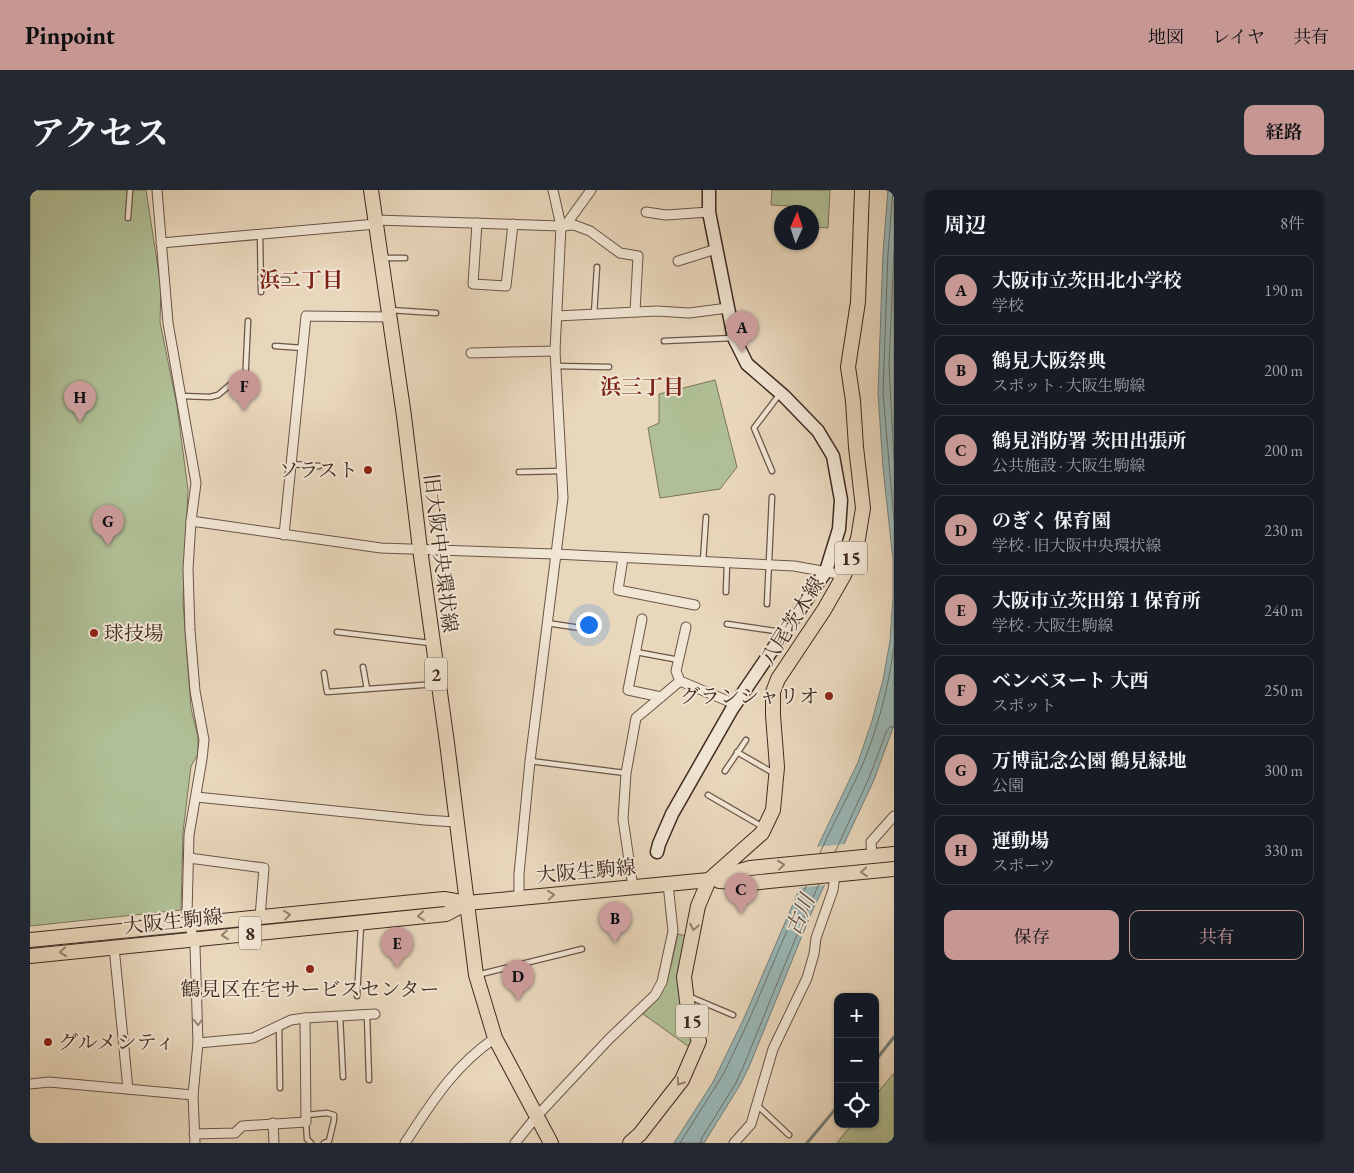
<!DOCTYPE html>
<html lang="ja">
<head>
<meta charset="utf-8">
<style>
	:root { --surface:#171b24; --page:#242831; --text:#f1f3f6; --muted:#9ea1a6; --line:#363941; --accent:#c59692 }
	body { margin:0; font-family:"EB Garamond","Noto Serif JP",serif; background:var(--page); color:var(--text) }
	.controls { position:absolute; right:15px; bottom:15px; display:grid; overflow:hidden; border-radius:10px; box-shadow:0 1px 4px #0004 }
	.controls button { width:45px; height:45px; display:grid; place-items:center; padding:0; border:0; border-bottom:1px solid var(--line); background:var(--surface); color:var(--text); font:25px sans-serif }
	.compass { position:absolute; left:744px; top:15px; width:45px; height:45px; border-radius:50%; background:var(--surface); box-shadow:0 1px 4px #0004; rotate:3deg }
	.you { position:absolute; left:558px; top:434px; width:18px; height:18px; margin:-12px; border:4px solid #fff; border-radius:50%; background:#1a73e8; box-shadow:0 0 0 8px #1a73e833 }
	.badge { display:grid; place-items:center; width:32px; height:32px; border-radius:50%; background:var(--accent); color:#111; font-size:16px; font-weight:700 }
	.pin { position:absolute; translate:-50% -41px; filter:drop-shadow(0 1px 2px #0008) }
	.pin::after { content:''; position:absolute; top:26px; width:18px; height:15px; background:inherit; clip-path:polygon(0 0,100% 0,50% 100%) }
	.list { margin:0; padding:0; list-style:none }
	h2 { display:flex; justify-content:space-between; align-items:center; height:65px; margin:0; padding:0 20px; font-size:21px }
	h2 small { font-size:16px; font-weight:400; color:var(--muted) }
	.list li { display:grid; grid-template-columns:32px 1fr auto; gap:15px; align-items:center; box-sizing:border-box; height:70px; margin:0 10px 10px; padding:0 10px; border:1px solid var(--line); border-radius:10px }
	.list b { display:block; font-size:19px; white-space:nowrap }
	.list p { margin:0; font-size:16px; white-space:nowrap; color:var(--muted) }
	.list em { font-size:16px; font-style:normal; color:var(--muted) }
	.actions { display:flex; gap:10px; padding:15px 20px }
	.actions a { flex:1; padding:11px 0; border:1px solid var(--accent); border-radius:10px; text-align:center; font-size:18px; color:var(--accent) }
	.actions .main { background:var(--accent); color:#111 }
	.icon { flex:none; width:28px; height:28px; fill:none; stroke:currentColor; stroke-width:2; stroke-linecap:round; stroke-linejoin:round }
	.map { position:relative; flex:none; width:864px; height:953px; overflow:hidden; border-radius:10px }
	header { display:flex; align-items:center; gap:30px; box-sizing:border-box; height:70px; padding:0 25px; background:var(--accent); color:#111 }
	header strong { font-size:24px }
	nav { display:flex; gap:28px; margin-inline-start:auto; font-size:18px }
	.intro { display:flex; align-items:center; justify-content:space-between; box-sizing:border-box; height:120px; padding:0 30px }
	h1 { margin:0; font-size:35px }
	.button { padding:12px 22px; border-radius:10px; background:var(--accent); color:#111; font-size:18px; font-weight:700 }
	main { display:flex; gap:30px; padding:0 30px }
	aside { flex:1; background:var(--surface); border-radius:10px; box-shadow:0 1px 4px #0004 }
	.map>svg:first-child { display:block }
	.green { fill:#b0bf95; stroke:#78745b }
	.water { fill:#99b8b7; stroke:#757f7b }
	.pier { fill:#e9d7bc }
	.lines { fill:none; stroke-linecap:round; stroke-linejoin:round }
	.shore { stroke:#6c716c; stroke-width:1 }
	.stream { stroke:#757f7b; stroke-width:3 }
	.lane-casing { stroke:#6a5548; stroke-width:7 }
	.street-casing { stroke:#6a5548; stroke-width:11 }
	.secondary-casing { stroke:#402a21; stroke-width:15 }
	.primary-casing { stroke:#402a21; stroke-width:16 }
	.lane { stroke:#f1e5d3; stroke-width:4.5 }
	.street { stroke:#f1e5d3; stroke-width:9 }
	.secondary { stroke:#f1e5d3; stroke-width:12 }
	.primary { stroke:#e9d7bc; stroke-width:14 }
	.oneway { stroke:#94806e }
	.oneway2 { stroke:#98887a }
	.poi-dot { fill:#8f2418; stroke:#f1e5d3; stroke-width:2 }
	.labels { text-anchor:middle; stroke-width:4; stroke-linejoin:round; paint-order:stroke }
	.shield { fill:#f1e5d3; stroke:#756256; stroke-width:1 }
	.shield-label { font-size:19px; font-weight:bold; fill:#402a21 }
	.poi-label { font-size:20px; fill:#402a21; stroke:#f1e5d3; text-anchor:end }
	.street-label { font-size:20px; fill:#402a21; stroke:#f1e5d3 }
	.neighbourhood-label { font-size:21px; font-weight:bold; fill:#7a1f14; stroke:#f1e5d3 }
	.water-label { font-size:21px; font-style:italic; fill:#564e46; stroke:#f1e5d3 }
</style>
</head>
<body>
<header>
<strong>Pinpoint</strong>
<nav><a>地図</a><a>レイヤ</a><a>共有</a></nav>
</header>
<div class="intro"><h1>アクセス</h1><a class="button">経路</a></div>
<main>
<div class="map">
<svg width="864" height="953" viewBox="0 0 864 953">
	<rect width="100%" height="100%" fill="#e9d7bc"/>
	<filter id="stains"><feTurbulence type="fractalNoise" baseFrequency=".004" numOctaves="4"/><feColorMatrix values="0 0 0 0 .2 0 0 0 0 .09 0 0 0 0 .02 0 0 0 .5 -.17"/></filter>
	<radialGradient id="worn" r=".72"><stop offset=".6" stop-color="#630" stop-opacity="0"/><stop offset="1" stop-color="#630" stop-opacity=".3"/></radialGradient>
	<g class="green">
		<path d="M0,0H116L131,97L130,132L147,216L158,300L153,412L161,518L168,547V564L161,576L153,642L151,720L0,736Z"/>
		<path d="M742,0H800L798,38L782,37V22H759V16L741,15Z"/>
		<path d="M685,190L707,277L690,299L630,308L618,238L629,233V204Z"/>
		<path d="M648,744L656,746L664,848L662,859L613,824C638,800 641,776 648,744Z"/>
		<path d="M864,883V953H807L822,934H845V906Z"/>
	</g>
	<path class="water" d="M858,0H864V535L844,590L780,726L719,877L710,895L674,953H644L683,892L714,828L788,656L828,572L842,531L853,490L860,451L863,407V370L853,278L848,203L853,63Z"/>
	<path class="pier" d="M815,654L796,695L767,698L784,657Z"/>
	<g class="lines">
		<g class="shore">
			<path d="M863,0L858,63L853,203L864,330"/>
			<path d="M864,62L859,176L864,269"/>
			<path d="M805,662L839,588L857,540L860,537H864"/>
			<path d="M790,663C801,637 815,613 827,587C846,546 858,501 864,456"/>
			<path d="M650,953L694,883L719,830L776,696"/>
			<path d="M671,953V949L706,893L714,875L775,725L789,694"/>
		</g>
		<g class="stream">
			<path d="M845,871L864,847"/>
			<path d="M777,953L808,916"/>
		</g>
		<defs>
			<g id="lane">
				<path d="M98,28L100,0"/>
				<path d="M230,44L231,102"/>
				<path d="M354,68H375"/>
				<path d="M231,90H257"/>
				<path d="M360,120L406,123"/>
				<path d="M564,124L567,77"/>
				<path d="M634,151L703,148"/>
				<path d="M245,156L273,158"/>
				<path d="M526,176L579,177"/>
				<path d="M151,206L180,207L188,205L201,194L215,195L218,131"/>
				<path d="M261,274L289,276"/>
				<path d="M742,281L724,238L749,205"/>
				<path d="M489,282L531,281"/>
				<path d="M673,371L676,327"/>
				<path d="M696,402L697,373"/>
				<path d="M737,414L742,307"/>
				<path d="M517,433L557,439"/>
				<path d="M697,434L752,442"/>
				<path d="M307,442L400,453"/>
				<path d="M606,462L649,470"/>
				<path d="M333,477L337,499"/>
				<path d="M294,483L297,502L406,494"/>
				<path d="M707,562L745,584"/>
				<path d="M500,571L595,583"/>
				<path d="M695,581L716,550"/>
				<path d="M678,605L733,637"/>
				<path d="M447,785L552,759"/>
				<path d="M327,806L331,735"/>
				<path d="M658,806L703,825"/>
				<path d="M337,824L339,890"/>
				<path d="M310,826L313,887"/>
				<path d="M249,836L250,898"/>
				<path d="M727,915L759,945"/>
				<path d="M276,925L297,923L304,925V930L299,951L294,953"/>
				<path d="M276,932L277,949L281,953"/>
			</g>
			<g id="street">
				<path d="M127,0L138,133L166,293L161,331L351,358L525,364L764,376L814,385"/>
				<path d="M523,0L531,36L544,35L560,41L590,63L608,66L605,122"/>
				<path d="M616,22L636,25L679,22"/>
				<path d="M345,30L531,36L525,161L533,308L500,571L489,684V708"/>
				<path d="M447,33L443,94L476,96L483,34"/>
				<path d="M535,36L561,0"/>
				<path d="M131,53L346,34"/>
				<path d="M648,71L686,59"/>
				<path d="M527,126L627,121L659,123L698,118"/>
				<path d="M441,163L525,161"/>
				<path d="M161,331L158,379L160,440L165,501L174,550L172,569L159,645L157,724L165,756L168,853L163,905L165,953"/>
				<path d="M254,345L276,126L360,127"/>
				<path d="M593,368L588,400L665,415"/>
				<path d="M612,429L598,500L631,507"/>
				<path d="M650,491L646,481L656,437"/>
				<path d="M166,607L395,630L426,632"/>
				<path d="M842,666L841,652L864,626"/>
				<path d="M159,668L234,678L230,727"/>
				<path d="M603,697L593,629L596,583L606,528L650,491L705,514"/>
				<path d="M84,757L98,899"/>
				<path d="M168,853L223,848L261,830L275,828L345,824"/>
				<path d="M0,894L19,892L163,905"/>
				<path d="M243,933L244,953"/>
				<path d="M164,944L205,943L212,936L276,932L275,828"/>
				<path d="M375,953C402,912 424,876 465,848"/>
				<path d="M485,953L506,927L579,849L625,805L632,792L643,741L638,694"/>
				<path d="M704,953L721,934L743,859L777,788L784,764L786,748L803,700L805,685"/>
			</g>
			<path id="secondary" d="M627,662L629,654L642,624L702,519L796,381L809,339L811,310L803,266L788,241L754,206L717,174L704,148L679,22V0"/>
			<g id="primary">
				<path d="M341,0L374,226L390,359L417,553L446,785L465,848L521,953"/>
				<path d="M689,691L720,693L864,679"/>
				<path d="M0,750L414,709L437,713L679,690L720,678L864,664"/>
				<path d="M0,766L416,724L437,713"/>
				<path d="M600,953L610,944L652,890L669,851L658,819L654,787L668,716L679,690L732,643L743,620L747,577L743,525V502L748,489L794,420L814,385L828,349L833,318L826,257L823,211L818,177L828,112L832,0"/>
			</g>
		</defs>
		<use href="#lane" class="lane-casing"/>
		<use href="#street" class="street-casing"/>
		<use href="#secondary" class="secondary-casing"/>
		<use href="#primary" class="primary-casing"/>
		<use href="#lane" class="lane"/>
		<use href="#street" class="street"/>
		<use href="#secondary" class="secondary"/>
		<use href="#primary" class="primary"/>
	</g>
	<defs><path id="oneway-chevron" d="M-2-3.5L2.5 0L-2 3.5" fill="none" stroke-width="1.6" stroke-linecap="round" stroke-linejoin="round" transform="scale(1.25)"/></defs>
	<g class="oneway">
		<use href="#oneway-chevron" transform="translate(751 675) rotate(-6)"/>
		<use href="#oneway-chevron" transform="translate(834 682) rotate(175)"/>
		<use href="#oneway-chevron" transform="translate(521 705) rotate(-5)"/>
		<use href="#oneway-chevron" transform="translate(257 725) rotate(-6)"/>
		<use href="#oneway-chevron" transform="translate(391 726) rotate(175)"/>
		<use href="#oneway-chevron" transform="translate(664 737) rotate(101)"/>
		<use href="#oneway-chevron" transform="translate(195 745) rotate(174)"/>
		<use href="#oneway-chevron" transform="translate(33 762) rotate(174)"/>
		<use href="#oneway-chevron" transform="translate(650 892) rotate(123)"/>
	</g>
	<use class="oneway2" href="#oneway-chevron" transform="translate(168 832) rotate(88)"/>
	<g class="poi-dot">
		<circle cx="338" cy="280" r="5"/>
		<circle cx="64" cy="443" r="5"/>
		<circle cx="799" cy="506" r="5"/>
		<circle cx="280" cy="779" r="5"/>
		<circle cx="18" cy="852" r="5"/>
	</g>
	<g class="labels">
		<g class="shield">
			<rect x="805" y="351.5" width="32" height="33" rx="4"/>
			<rect x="395" y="467.5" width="22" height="33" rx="4"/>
			<rect x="209" y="726.5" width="22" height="33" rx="4"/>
			<rect x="646" y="814.5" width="32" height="33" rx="4"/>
		</g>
		<g class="shield-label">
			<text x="821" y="375">15</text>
			<text x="406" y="491">2</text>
			<text x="220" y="750">8</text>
			<text x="662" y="838">15</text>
		</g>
		<g class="poi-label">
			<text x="328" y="287">ソラスト</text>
			<text x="74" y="450" text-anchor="start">球技場</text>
			<text x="789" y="513">グランシャリオ</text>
			<text x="280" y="806" text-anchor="middle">鶴見区在宅サービスセンター</text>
			<text x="28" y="859" text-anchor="start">グルメシティ</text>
		</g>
		<g class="street-label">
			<text transform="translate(411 363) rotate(83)" y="7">旧大阪中央環状線</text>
			<text transform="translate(762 431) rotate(-58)" y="7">八尾茨木線</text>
			<text transform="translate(556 681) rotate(-5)" y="7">大阪生駒線</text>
			<text transform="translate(143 731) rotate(-6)" y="7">大阪生駒線</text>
		</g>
		<g class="neighbourhood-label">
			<text x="271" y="97">浜二丁目</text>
			<text x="612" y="204">浜三丁目</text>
		</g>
		<g class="water-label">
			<text transform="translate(770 725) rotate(-67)" y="7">古川</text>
		</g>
	</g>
	<rect width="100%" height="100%" filter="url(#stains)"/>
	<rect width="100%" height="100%" fill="url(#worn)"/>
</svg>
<div class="controls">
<button>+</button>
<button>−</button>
<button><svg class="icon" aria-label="locate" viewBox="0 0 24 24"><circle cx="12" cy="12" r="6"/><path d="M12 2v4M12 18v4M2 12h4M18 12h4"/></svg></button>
</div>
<svg class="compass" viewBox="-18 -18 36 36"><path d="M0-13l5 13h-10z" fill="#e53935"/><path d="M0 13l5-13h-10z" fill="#9ea1a6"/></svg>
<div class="you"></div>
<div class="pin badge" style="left:712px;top:162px">A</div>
<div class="pin badge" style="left:585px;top:753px">B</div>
<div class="pin badge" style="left:711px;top:724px">C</div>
<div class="pin badge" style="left:488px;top:811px">D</div>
<div class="pin badge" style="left:367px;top:778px">E</div>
<div class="pin badge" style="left:214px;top:221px">F</div>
<div class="pin badge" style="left:78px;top:356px">G</div>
<div class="pin badge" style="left:50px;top:232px">H</div>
</div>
<aside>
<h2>周辺<small>8件</small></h2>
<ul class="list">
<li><span class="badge">A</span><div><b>大阪市立茨田北小学校</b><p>学校</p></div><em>190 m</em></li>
<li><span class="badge">B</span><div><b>鶴見大阪祭典</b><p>スポット · 大阪生駒線</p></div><em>200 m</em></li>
<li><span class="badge">C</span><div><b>鶴見消防署 茨田出張所</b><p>公共施設 · 大阪生駒線</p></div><em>200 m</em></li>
<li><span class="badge">D</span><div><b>のぎく 保育園</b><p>学校 · 旧大阪中央環状線</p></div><em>230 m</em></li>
<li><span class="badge">E</span><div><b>大阪市立茨田第１保育所</b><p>学校 · 大阪生駒線</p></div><em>240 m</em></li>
<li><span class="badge">F</span><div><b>ベンベヌート 大西</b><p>スポット</p></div><em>250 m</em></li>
<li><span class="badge">G</span><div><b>万博記念公園 鶴見緑地</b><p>公園</p></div><em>300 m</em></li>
<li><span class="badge">H</span><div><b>運動場</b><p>スポーツ</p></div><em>330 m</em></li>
</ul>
<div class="actions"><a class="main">保存</a><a>共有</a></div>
</aside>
</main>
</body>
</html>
